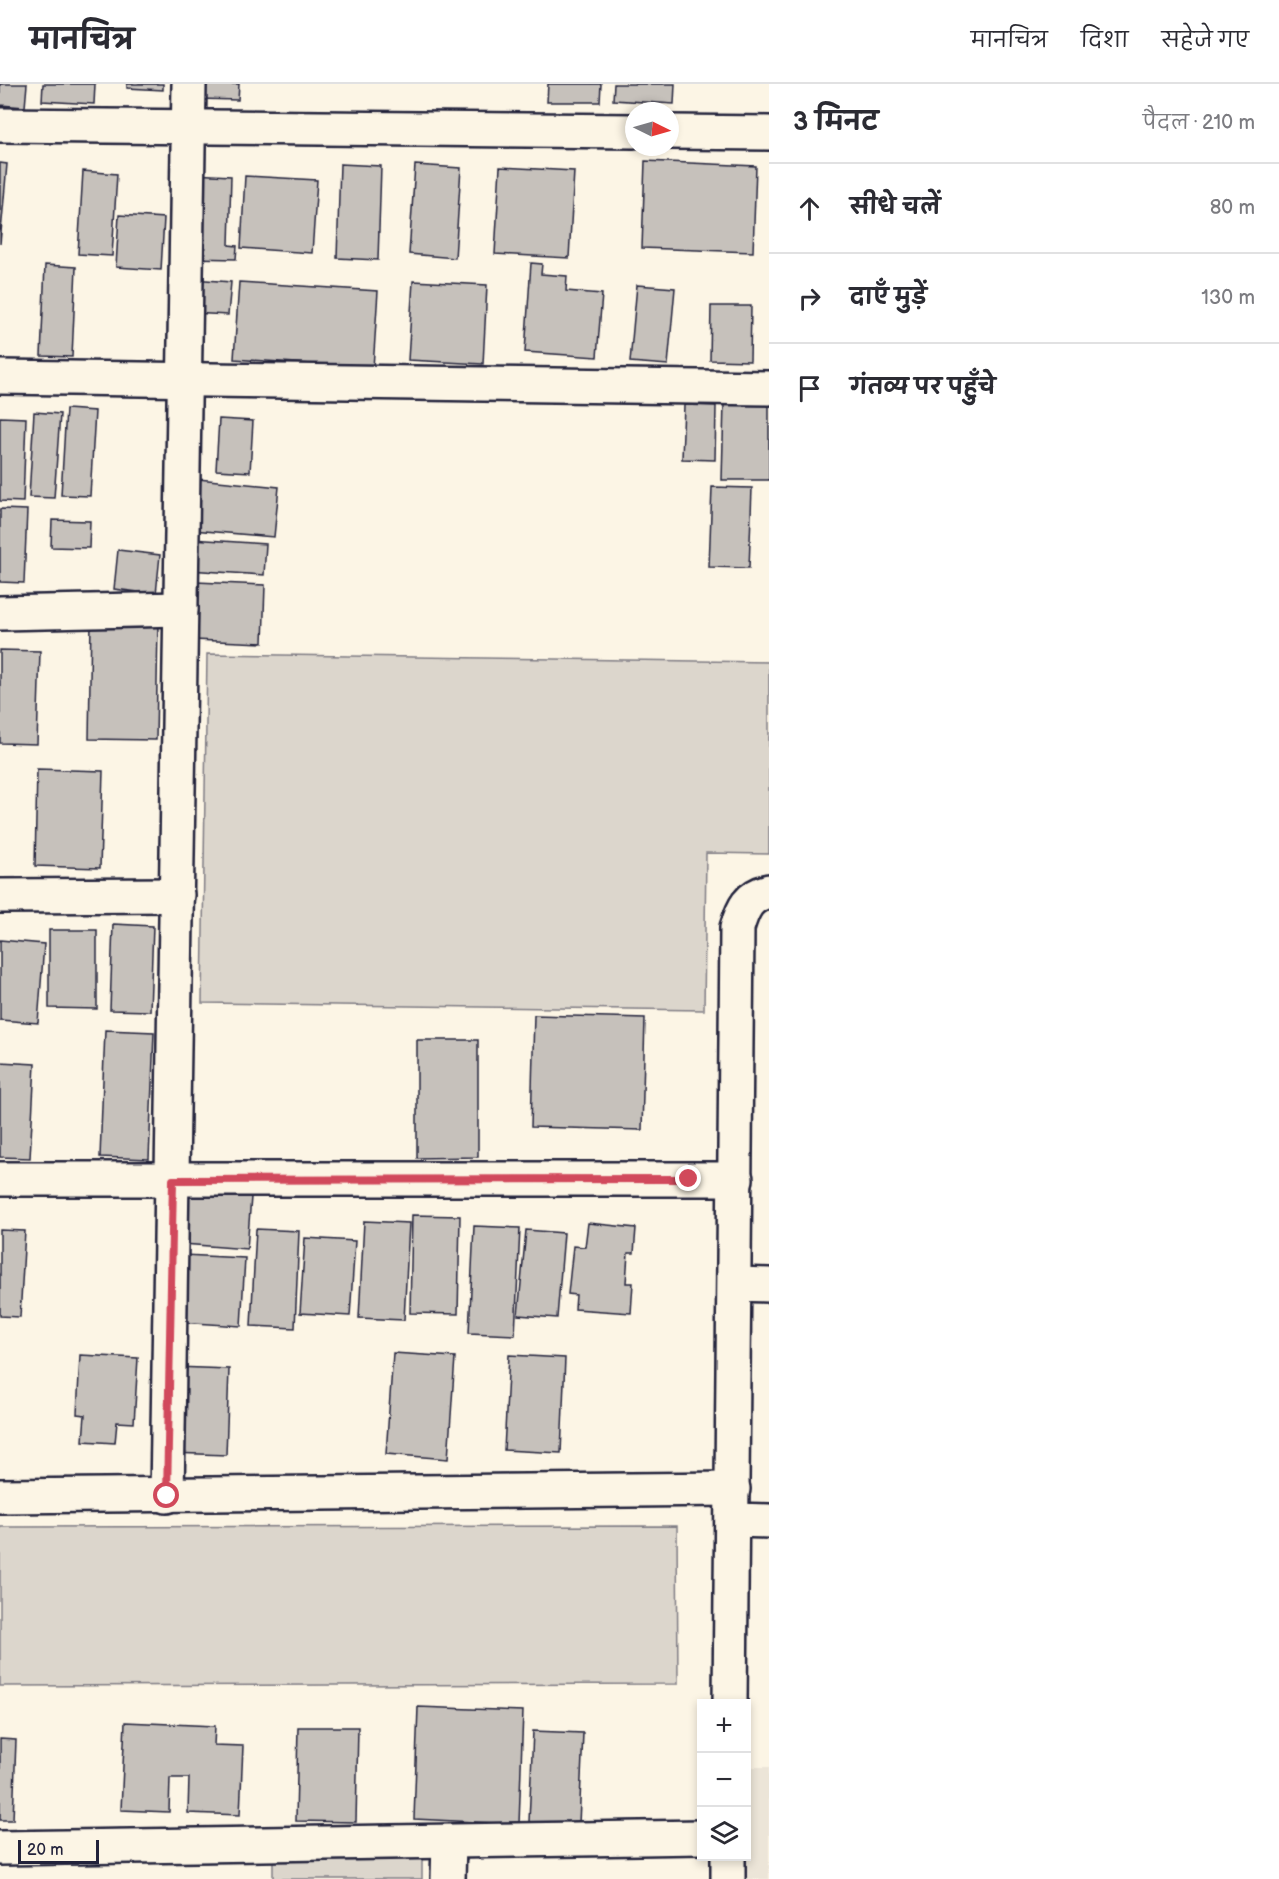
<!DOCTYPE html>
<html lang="hi">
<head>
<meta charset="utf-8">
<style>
	:root { --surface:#fff; --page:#f2f2f3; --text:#2b2b33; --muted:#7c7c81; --line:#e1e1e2 }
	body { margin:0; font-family:"Balsamiq Sans","Playpen Sans Deva",sans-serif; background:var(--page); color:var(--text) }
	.controls { position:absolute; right:18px; bottom:18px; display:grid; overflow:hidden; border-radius:0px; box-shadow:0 3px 9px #0003 }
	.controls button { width:54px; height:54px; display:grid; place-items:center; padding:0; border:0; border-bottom:2px solid var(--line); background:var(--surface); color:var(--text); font:30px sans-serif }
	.compass { position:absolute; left:625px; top:18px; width:54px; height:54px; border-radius:50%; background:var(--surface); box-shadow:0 3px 9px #0003; rotate:95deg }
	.scale { position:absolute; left:18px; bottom:15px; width:81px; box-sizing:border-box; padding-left:6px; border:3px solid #22223b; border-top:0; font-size:16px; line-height:21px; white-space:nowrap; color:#22223b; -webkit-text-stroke:4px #fcf5e5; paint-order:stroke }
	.stop { position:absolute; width:18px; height:18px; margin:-14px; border:4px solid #d1495b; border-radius:50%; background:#fff }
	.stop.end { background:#d1495b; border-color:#fff; box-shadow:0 2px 6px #0008 }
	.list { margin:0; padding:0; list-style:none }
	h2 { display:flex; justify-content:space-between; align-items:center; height:78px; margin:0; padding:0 24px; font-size:26px }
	h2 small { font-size:20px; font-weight:400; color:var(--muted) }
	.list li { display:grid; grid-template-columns:39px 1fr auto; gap:18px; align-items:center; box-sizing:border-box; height:90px; padding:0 24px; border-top:2px solid var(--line) }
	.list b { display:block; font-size:22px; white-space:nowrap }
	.list em { font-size:20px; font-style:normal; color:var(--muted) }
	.icon { flex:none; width:33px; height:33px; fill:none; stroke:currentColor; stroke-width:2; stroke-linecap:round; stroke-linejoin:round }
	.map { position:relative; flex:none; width:769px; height:1795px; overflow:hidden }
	header { display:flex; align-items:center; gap:36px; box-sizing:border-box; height:84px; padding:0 30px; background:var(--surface); border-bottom:2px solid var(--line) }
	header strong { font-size:28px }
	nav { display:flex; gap:33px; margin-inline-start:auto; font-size:21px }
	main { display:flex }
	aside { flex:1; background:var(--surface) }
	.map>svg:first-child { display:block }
	.built { fill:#ece5d8 }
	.green { fill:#dcd6cc; stroke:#7f7c84; stroke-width:1.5 }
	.building { fill:#c6c1bb; stroke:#22223b; stroke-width:1.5 }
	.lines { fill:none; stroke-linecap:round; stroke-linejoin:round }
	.minor-casing { stroke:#22223b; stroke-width:38 }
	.minor { stroke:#fcf5e5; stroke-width:33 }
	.route { stroke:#d1495b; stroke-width:8 }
</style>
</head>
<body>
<header>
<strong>मानचित्र</strong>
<nav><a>मानचित्र</a><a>दिशा</a><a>सहेजे गए</a></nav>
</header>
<main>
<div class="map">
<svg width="769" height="1795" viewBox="0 0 769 1795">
	<rect width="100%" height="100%" fill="#fcf5e5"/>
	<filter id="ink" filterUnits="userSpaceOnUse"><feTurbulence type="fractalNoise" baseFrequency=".0167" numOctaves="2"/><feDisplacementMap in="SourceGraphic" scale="12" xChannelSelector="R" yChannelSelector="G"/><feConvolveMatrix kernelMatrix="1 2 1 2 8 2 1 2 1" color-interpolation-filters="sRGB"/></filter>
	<g filter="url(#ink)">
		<path class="built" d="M747,1683H769V1795H744Z"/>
		<g class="green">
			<path d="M207,570L769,578V770L706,769L704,926L202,919Z"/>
			<path d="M677,1442L678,1600L0,1602V1443Z"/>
			<path d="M273,1768L422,1771V1795H273Z"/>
		</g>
		<g class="building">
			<path d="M0,0H27L25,23L0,21Z"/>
			<path d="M43,0H95L94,20L42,17Z"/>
			<path d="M127,0H163V6L127,4Z"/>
			<path d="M199,0H239L238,16L199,15Z"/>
			<path d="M548,0H601L600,18H547Z"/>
			<path d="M614,0H675L674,20L613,16Z"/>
			<path d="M645,77L756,82L753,168L642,164Z"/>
			<path d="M0,79L7,80L0,160Z"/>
			<path d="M340,80L381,82L378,176L337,174Z"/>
			<path d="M415,81L461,84L455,174L409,170Z"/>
			<path d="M500,83L574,87L569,174L495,170Z"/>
			<path d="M83,87L117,90L112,172L78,170Z"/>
			<path d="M193,90L231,92L229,161L237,162L236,175L191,174Z"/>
			<path d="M245,92L317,96L312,169L241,164Z"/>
			<path d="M119,131L164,134L161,186L116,183Z"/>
			<path d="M531,179L542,180L541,190L567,192L566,207L602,210L597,273L525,268Z"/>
			<path d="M45,181L76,183L72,273L41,272Z"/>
			<path d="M193,195L231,198L228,231L191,229Z"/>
			<path d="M413,197L487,201L483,280L408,276Z"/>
			<path d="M239,198L378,207L373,284L234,275Z"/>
			<path d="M637,201L675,204L668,281L630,278Z"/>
			<path d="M711,222H751L750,277L710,276Z"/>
			<path d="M724,319L769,320V396H722Z"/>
			<path d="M684,321L716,322L715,376L682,375Z"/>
			<path d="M66,325L95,327L90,412L61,411Z"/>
			<path d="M34,328L60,330L54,414L29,413Z"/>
			<path d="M0,333L26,334L23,418L0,417Z"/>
			<path d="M219,335L253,337L250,388L216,386Z"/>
			<path d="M198,395L279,403L274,453L193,446Z"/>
			<path d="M712,403L752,404L749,484L709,483Z"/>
			<path d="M0,425L27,426L24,499L0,498Z"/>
			<path d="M52,436L90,437L89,464L51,463Z"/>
			<path d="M192,455L266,460L264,491L189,486Z"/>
			<path d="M118,466L160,471L156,510L114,505Z"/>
			<path d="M196,498L265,501L263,559L194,556Z"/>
			<path d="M91,538L158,539L156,656L89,655Z"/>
			<path d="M0,566L40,567L37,660L0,659Z"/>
			<path d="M37,685L103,687L100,784L35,782Z"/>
			<path d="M113,840L153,842L150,927L110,926Z"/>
			<path d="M49,846H97V925L49,924Z"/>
			<path d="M0,856L44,860L38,939L0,936Z"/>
			<path d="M534,931L645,934L642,1046L531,1043Z"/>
			<path d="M105,946L154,948L149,1075L100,1073Z"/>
			<path d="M417,956H478V1073L417,1074Z"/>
			<path d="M0,978L35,980L30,1074L0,1073Z"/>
			<path d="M187,1108L251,1113L247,1165L183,1160Z"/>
			<path d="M412,1131L460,1132L458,1230L410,1229Z"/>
			<path d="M364,1137L409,1139L404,1236L359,1234Z"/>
			<path d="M588,1139L636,1144L634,1169H628L626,1199H633L631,1229L575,1225L576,1211L568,1210L573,1162L585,1163Z"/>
			<path d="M474,1142L520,1144L515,1251L469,1249Z"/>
			<path d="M256,1145L299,1147L295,1244L251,1242Z"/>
			<path d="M0,1146L25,1147L20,1233L0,1232Z"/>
			<path d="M526,1146L564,1149L557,1234L518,1231Z"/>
			<path d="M305,1154L355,1157L350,1232L300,1229Z"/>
			<path d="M183,1171L245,1174L241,1242L179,1238Z"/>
			<path d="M393,1269L455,1273L448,1375L386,1370Z"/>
			<path d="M80,1271L138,1274L134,1339L117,1338L115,1359L83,1357L85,1331L77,1330Z"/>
			<path d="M509,1271L565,1274L561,1369L504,1366Z"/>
			<path d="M175,1283L229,1285L226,1371L172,1369Z"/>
			<path d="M418,1623L523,1627L519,1740L414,1735Z"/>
			<path d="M125,1638L215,1642L214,1661L243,1662L240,1731L188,1729L189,1694H170L169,1728L121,1726Z"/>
			<path d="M298,1643H358L356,1738L296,1737Z"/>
			<path d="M533,1647L583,1649L579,1740L529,1738Z"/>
			<path d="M0,1655L16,1656L13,1736H0Z"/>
		</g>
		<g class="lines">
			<defs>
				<g id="minor">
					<path d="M0,41L634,47"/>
					<path d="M670,48L769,49"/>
					<path d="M0,293L769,304"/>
					<path d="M0,529L181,525"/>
					<path d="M0,812L177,811"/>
					<path d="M0,1095H736"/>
					<path d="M735,1200L769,1201"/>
					<path d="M0,1412L733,1405"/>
					<path d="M167,1412L189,0"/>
					<path d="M733,1436L769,1437"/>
					<path d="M730,1620L737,844C743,824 748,812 769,807"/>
					<path d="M0,1764L702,1753"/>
					<path d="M448,1795L449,1758"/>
					<path d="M728,1795V1772"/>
				</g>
			</defs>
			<use href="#minor" class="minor-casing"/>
			<use href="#minor" class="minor"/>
		</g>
	</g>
	<g class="lines" filter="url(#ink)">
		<path class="route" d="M167,1412L173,1096L689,1095"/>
	</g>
</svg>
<div class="controls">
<button>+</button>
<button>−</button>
<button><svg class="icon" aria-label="layers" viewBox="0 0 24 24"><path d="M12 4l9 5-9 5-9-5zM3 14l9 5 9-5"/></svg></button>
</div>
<svg class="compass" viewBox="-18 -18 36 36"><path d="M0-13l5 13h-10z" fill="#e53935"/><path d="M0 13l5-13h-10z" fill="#7c7c81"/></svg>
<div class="scale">20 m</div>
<div class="stop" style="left:167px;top:1412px"></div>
<div class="stop end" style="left:689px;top:1095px"></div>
</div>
<aside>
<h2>3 मिनट<small>पैदल · 210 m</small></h2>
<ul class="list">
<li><svg class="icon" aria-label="ahead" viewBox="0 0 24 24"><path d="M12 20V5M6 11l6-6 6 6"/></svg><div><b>सीधे चलें</b></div><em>80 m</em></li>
<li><svg class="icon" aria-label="right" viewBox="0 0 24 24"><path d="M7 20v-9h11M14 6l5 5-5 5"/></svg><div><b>दाएँ मुड़ें</b></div><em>130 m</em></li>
<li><svg class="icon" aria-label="arrive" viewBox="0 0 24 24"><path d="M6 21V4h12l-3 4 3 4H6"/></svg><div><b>गंतव्य पर पहुँचे</b></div></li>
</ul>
</aside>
</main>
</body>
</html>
